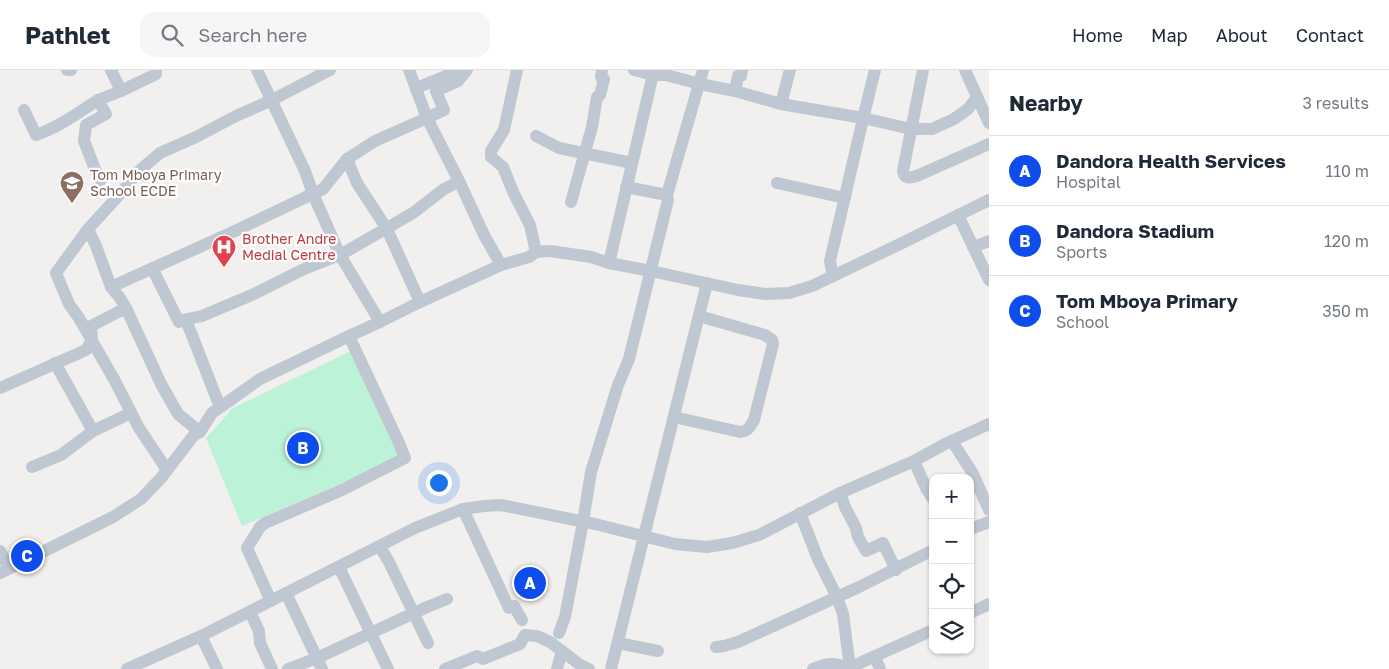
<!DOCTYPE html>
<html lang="en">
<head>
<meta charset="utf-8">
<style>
	:root { --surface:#fff; --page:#f6f6f7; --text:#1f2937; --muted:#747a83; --line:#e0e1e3; --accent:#0e4dec }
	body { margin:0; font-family:"Golos Text",sans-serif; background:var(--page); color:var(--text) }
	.controls { position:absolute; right:15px; bottom:15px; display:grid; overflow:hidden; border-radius:10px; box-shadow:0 1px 4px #0004 }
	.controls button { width:45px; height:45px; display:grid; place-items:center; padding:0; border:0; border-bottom:1px solid var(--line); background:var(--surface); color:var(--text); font:25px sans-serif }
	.you { position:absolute; left:438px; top:412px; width:18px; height:18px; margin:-12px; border:4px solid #fff; border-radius:50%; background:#1a73e8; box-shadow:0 0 0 8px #1a73e833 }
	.badge { display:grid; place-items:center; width:32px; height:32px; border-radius:50%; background:var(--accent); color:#fff; font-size:16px; font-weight:700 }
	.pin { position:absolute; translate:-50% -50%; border:2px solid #fff; box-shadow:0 1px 5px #0006 }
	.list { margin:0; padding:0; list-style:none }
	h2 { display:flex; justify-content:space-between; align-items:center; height:65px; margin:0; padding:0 20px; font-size:21px }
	h2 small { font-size:16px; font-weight:400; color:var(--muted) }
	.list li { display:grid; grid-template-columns:32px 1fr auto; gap:15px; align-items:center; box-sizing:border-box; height:70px; padding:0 20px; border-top:1px solid var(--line) }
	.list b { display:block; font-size:19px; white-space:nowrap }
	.list p { margin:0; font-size:16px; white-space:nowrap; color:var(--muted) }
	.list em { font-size:16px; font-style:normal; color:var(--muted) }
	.icon { flex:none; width:28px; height:28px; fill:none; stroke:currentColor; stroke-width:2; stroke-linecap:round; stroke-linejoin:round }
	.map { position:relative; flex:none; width:989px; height:599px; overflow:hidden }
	header { display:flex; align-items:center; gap:30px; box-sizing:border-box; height:70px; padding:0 25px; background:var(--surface); border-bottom:1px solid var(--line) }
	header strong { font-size:24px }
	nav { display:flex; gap:28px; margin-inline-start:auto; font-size:18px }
	.search { width:350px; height:45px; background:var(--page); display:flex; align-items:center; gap:12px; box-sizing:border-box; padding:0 18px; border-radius:15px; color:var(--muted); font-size:19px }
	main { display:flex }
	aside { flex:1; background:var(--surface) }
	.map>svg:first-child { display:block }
	.green { fill:#bbf2d8 }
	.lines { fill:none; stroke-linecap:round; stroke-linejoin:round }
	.minor { stroke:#bfc7d2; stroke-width:12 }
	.labels { text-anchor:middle; stroke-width:4.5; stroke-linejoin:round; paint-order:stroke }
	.education-label { font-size:14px; fill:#785e54; stroke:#fff; text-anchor:start }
	.health-label { font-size:14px; fill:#be3a42; stroke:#fff; text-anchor:start }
</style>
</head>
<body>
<header>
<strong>Pathlet</strong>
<div class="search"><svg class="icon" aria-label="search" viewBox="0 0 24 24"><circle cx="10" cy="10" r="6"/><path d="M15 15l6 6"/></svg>Search here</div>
<nav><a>Home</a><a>Map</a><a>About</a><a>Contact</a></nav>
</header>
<main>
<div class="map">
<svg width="989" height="599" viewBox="0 0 989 599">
	<rect width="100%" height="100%" fill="#f2efef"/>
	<path class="green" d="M351,281L401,388L242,456L206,368L233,338Z"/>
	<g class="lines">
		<g class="minor">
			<path d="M67,0H71"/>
			<path d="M111,0L121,21"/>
			<path d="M257,0L305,101L313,124L340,185L380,252"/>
			<path d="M409,0L427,48L444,40L436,21L458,11L467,0"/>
			<path d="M517,0L504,60L491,81V87L503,97L514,124L530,155L536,182"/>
			<path d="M634,0L653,5H666L700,14L735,21L781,34L863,48L911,59H932L954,49L968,39L977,27"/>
			<path d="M923,0L903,101C904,111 913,107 919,105L989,74"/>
			<path d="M965,0L989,53"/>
			<path d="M416,18L461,0"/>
			<path d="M735,21L738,6H741L742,0"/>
			<path d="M781,34L790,0"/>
			<path d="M24,40L36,65C59,57 78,43 98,30"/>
			<path d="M536,66L559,78L632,93"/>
			<path d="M347,89L357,113L387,159L420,232"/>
			<path d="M101,110L96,102L84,71L86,55L106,44L98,30L121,21L156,4V0"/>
			<path d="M777,113L845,128"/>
			<path d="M626,117L667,125"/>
			<path d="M571,132L592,57L597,27L600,25L604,9L601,7L602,0"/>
			<path d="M958,145L989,210"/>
			<path d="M88,159L96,176L111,217L120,228L126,238L161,314L178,344L200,362"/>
			<path d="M973,177L989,171"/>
			<path d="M609,193L654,0"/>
			<path d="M152,198L179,252L183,250L202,246L254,224L304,199L340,185L413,143L444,119L456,113H460"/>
			<path d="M833,206L830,191L833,178C847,119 860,59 875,0"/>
			<path d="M111,217L235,161L323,119L347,89L375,71L427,48L460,113L484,165L501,195"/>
			<path d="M186,250L220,337"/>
			<path d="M55,293L93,361"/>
			<path d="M0,318L86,280L92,270L91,256L126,238"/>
			<path d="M674,347L740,362C748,361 750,357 754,350L773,274L772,270L765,265L699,246"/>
			<path d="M952,371L972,402L989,440"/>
			<path d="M914,391L927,420L933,429"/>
			<path d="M32,397L61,385L93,361L131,343"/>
			<path d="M167,400L139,358L115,311L79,248L69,234L56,203L88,159L121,123L139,101L160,83L196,67L236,46L272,30L330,0"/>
			<path d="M840,423L845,437L856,458L858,467L866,481L883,473L896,500"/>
			<path d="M463,439L508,536L509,538L514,536L522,550"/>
			<path d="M800,443L818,489L837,527L843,544L850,598"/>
			<path d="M970,459L989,452"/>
			<path d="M380,477L389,492L428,573"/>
			<path d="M0,481L9,498"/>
			<path d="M339,497L388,599"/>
			<path d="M0,503L113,447L141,429L161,408L194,365L200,362L212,343L260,309L349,266L380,252L420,232L501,195L529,187L536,182L550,181L591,187L609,193L651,201L738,220L765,224L789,223L812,216L898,175L989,130"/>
			<path d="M286,523L322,599"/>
			<path d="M271,531L247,478L260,457L265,453L342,420L405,388L399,373L349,266"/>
			<path d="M250,542L259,561L260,573L272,599"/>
			<path d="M970,543L989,534"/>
			<path d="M559,563L565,547L583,452L591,402L618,315L629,289L668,130L667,125L703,0"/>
			<path d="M201,566L217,599"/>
			<path d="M618,573L658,581"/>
			<path d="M716,577L724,576L738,572L859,517L933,480"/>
			<path d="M875,587L880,599"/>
			<path d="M127,599L201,566L415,458L463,439L484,436L501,435L595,454L675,474L707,477L732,473L759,465L840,423L914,391L945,374L989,354"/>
			<path d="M288,599L317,588L427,537L447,529"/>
			<path d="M445,599L477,586L483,589L520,574L525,565L537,566L550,572L579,594L589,599"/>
			<path d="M557,599L562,581"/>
			<path d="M611,599L707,213"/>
			<path d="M813,599C828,592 834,593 850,598"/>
			<path d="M849,599L864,591L933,560"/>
		</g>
	</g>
	<defs>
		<symbol id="school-pin" viewBox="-11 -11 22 30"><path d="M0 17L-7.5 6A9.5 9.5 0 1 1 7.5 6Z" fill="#8d6e63" stroke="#fff"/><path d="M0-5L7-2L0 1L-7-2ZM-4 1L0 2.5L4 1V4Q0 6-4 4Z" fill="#fff"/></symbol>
		<symbol id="hospital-pin" viewBox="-11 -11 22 30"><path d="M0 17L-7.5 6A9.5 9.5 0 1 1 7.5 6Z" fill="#e0444e" stroke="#fff"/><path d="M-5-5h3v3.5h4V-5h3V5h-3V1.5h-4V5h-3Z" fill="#fff"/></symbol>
	</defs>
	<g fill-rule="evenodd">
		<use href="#school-pin" x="58" y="99" width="28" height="38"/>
		<use href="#hospital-pin" x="210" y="163" width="28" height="38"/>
	</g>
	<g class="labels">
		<g class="education-label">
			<text x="90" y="110">Tom Mboya Primary<tspan x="90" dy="16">School ECDE</tspan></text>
		</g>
		<g class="health-label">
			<text x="242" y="174">Brother Andre<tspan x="242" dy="16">Medial Centre</tspan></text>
		</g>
	</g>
</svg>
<div class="controls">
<button>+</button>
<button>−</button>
<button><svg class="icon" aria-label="locate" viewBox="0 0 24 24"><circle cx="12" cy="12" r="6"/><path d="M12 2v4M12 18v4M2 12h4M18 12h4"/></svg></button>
<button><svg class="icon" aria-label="layers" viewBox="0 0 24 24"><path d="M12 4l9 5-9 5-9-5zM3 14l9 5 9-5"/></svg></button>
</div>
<div class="you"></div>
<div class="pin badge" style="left:530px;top:513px">A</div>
<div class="pin badge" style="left:303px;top:378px">B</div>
<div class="pin badge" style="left:27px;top:486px">C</div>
</div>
<aside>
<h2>Nearby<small>3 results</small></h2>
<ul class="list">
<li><span class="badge">A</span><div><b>Dandora Health Services</b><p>Hospital</p></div><em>110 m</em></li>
<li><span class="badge">B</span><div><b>Dandora Stadium</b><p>Sports</p></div><em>120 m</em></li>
<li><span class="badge">C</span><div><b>Tom Mboya Primary</b><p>School</p></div><em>350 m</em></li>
</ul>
</aside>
</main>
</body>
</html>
